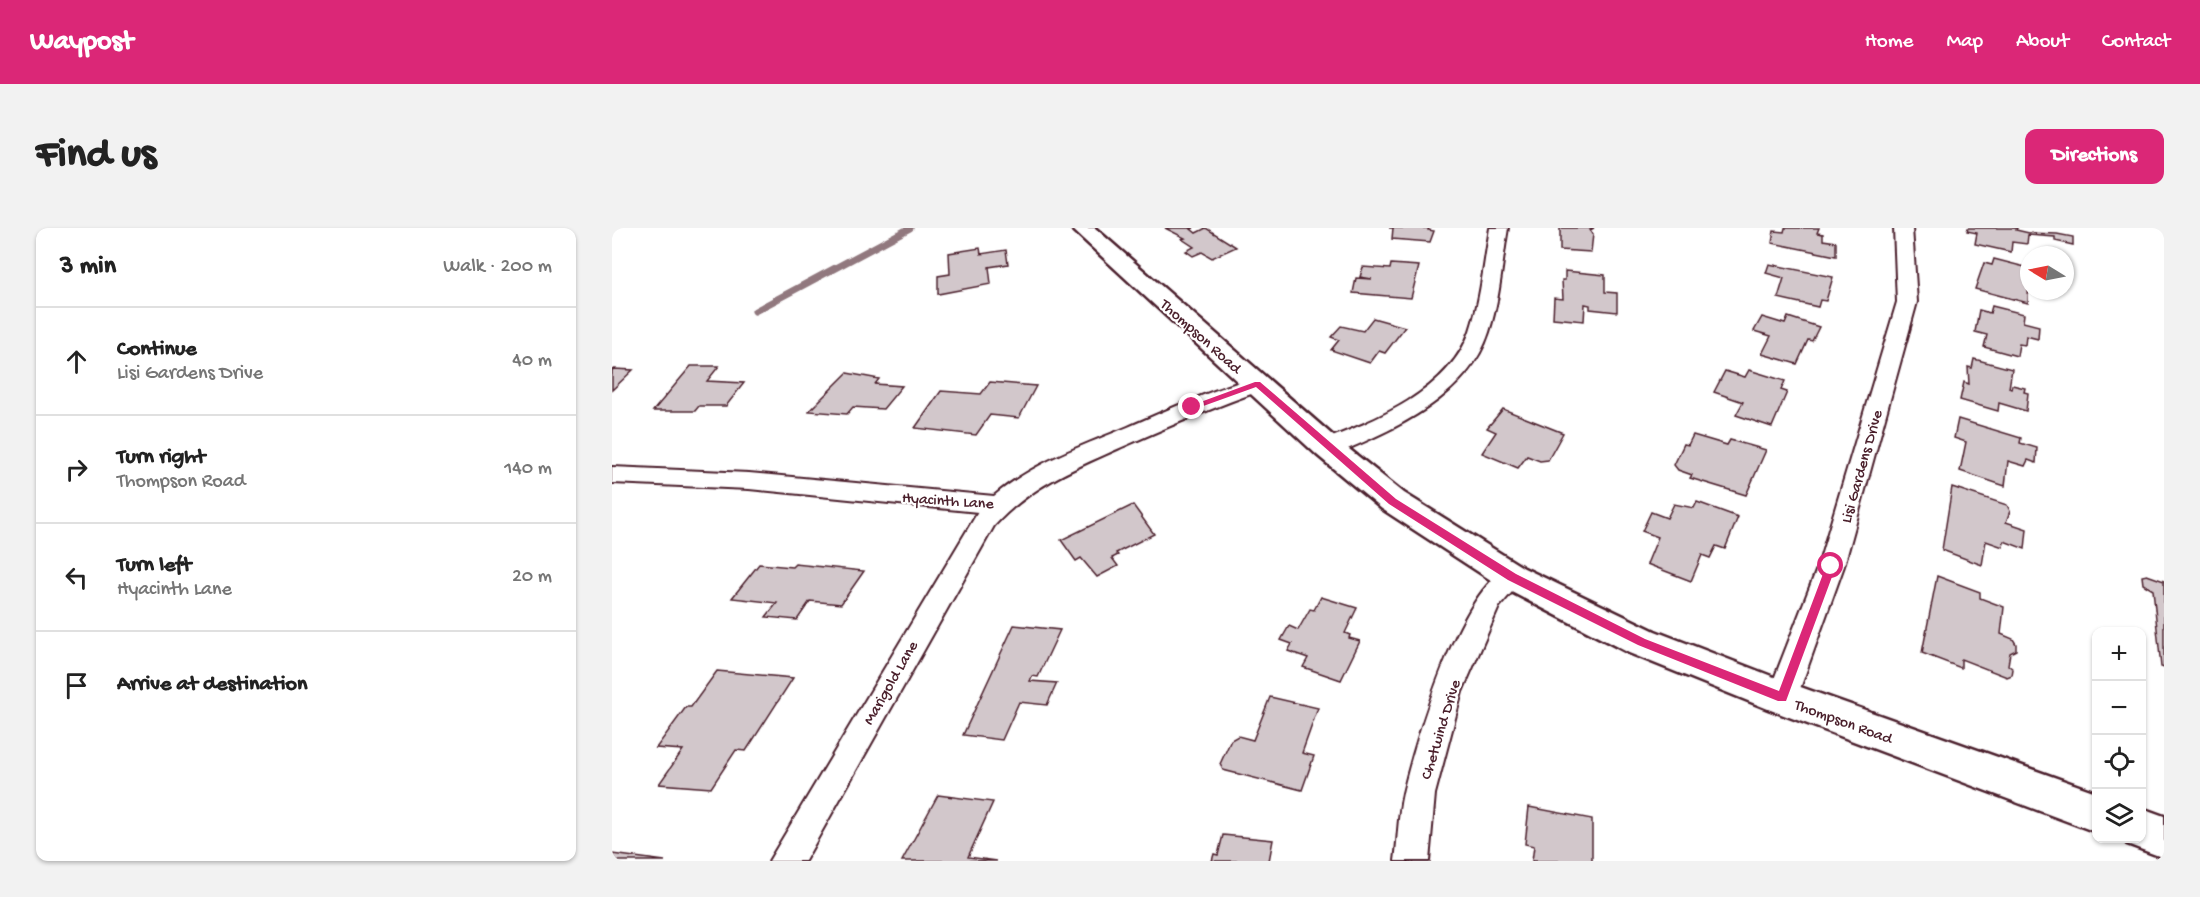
<!DOCTYPE html>
<html lang="en">
<head>
<meta charset="utf-8">
<style>
	:root { --surface:#fff; --page:#f2f2f2; --text:#222; --muted:#767676; --line:#e0e0e0; --accent:#db2777 }
	body { margin:0; font-family:"Gochi Hand",sans-serif; background:var(--page); color:var(--text) }
	.controls { position:absolute; right:18px; bottom:18px; display:grid; overflow:hidden; border-radius:12px; box-shadow:0 2px 4px #0004 }
	.controls button { width:54px; height:54px; display:grid; place-items:center; padding:0; border:0; border-bottom:2px solid var(--line); background:var(--surface); color:var(--text); font:30px sans-serif }
	.compass { position:absolute; left:1408px; top:18px; width:54px; height:54px; border-radius:50%; background:var(--surface); box-shadow:0 2px 4px #0004; rotate:280deg }
	.stop { position:absolute; width:18px; height:18px; margin:-14px; border:4px solid #db2777; border-radius:50%; background:#fff }
	.stop.end { background:#db2777; border-color:#fff; box-shadow:0 2px 6px #0008 }
	.list { margin:0; padding:0; list-style:none }
	h2 { display:flex; justify-content:space-between; align-items:center; height:78px; margin:0; padding:0 24px; font-size:26px }
	h2 small { font-size:20px; font-weight:400; color:var(--muted) }
	.list li { display:grid; grid-template-columns:39px 1fr auto; gap:18px; align-items:center; box-sizing:border-box; height:108px; padding:0 24px; border-top:2px solid var(--line) }
	.list b { display:block; font-size:22px; white-space:nowrap }
	.list p { margin:0; font-size:20px; white-space:nowrap; color:var(--muted) }
	.list em { font-size:20px; font-style:normal; color:var(--muted) }
	.icon { flex:none; width:33px; height:33px; fill:none; stroke:currentColor; stroke-width:2; stroke-linecap:round; stroke-linejoin:round }
	.map { position:relative; flex:none; width:1552px; height:633px; overflow:hidden; border-radius:12px }
	header { display:flex; align-items:center; gap:36px; box-sizing:border-box; height:84px; padding:0 30px; background:var(--accent); color:#fff }
	header strong { font-size:28px }
	nav { display:flex; gap:33px; margin-inline-start:auto; font-size:21px }
	.intro { display:flex; align-items:center; justify-content:space-between; box-sizing:border-box; height:144px; padding:0 36px }
	h1 { margin:0; font-size:42px }
	.button { padding:15px 27px; border-radius:12px; background:var(--accent); color:#fff; font-size:21px; font-weight:700 }
	main { display:flex; gap:36px; padding:0 36px }
	aside { flex:1; background:var(--surface); border-radius:12px; box-shadow:0 2px 4px #0004 }
	.map>svg:first-child { display:block }
	.lines { fill:none; stroke-linecap:round; stroke-linejoin:round }
	.stream { stroke:#91787e; stroke-width:7 }
	.building { fill:#d2c7cb; stroke:#4a1f2b; stroke-width:1.5 }
	.street-casing { stroke:#4a1f2b; stroke-width:4 }
	.secondary-casing { stroke:#4a1f2b; stroke-width:5 }
	.street { fill:#fff; fill-rule:evenodd }
	.secondary { fill:#fff; fill-rule:evenodd }
	.route { fill:#db2777 }
	.labels { text-anchor:middle; stroke-width:4.5; stroke-linejoin:round; paint-order:stroke }
	.street-label { font-size:16px; fill:#4a1f2b; stroke:#fff }
</style>
</head>
<body>
<header>
<strong>Waypost</strong>
<nav><a>Home</a><a>Map</a><a>About</a><a>Contact</a></nav>
</header>
<div class="intro"><h1>Find us</h1><a class="button">Directions</a></div>
<main>
<aside>
<h2>3 min<small>Walk · 200 m</small></h2>
<ul class="list">
<li><svg class="icon" aria-label="ahead" viewBox="0 0 24 24"><path d="M12 20V5M6 11l6-6 6 6"/></svg><div><b>Continue</b><p>Lisi Gardens Drive</p></div><em>40 m</em></li>
<li><svg class="icon" aria-label="right" viewBox="0 0 24 24"><path d="M7 20v-9h11M14 6l5 5-5 5"/></svg><div><b>Turn right</b><p>Thompson Road</p></div><em>140 m</em></li>
<li><svg class="icon" aria-label="left" viewBox="0 0 24 24"><path d="M17 20v-9H6M10 6l-5 5 5 5"/></svg><div><b>Turn left</b><p>Hyacinth Lane</p></div><em>20 m</em></li>
<li><svg class="icon" aria-label="arrive" viewBox="0 0 24 24"><path d="M6 21V4h12l-3 4 3 4H6"/></svg><div><b>Arrive at destination</b></div></li>
</ul>
</aside>
<div class="map">
<svg width="1552" height="633" viewBox="0 0 1552 633">
	<rect width="100%" height="100%" fill="#fff"/>
	<filter id="ink" filterUnits="userSpaceOnUse"><feTurbulence type="fractalNoise" baseFrequency=".0167" numOctaves="2"/><feDisplacementMap in="SourceGraphic" scale="12" xChannelSelector="R" yChannelSelector="G"/><feConvolveMatrix kernelMatrix="1 2 1 2 8 2 1 2 1" color-interpolation-filters="sRGB"/></filter>
	<g filter="url(#ink)">
		<g class="lines">
			<path class="stream" d="M143,83L298,0"/>
		</g>
		<g class="building">
			<path d="M553,0H582L579,1L584,5L594,0L624,19L600,30L590,24L581,28L574,23L582,19L570,11L573,10Z"/>
			<path d="M777,0H817L816,2L822,3L818,14L780,11L781,0Z"/>
			<path d="M948,0H982L978,2L981,6L979,24L948,22Z"/>
			<path d="M1173,0H1207L1205,5L1211,6V12L1224,14V28L1160,15L1162,3L1172,4Z"/>
			<path d="M1356,0H1405L1404,2L1417,5L1445,6L1461,9V17L1443,13V9L1416,7L1415,16L1400,14L1399,24L1363,16L1365,5L1355,3Z"/>
			<path d="M368,20L369,26L394,22L396,36L377,39L379,56L326,66V48L338,46L337,25Z"/>
			<path d="M1382,31L1417,40L1416,75L1363,61L1372,35L1380,37Z"/>
			<path d="M779,36L807,38L799,70L741,65L744,50L760,51L748,49L751,39L778,41Z"/>
			<path d="M1157,36L1221,49L1214,73L1208,72L1206,79L1166,70L1172,50L1154,45Z"/>
			<path d="M953,43L993,47V64L1005,65V84L978,81V77L973,76L972,93L941,90L942,70L951,71L950,52H953Z"/>
			<path d="M1380,78L1412,86L1411,94L1427,98L1426,111L1414,108L1413,117L1407,116L1405,128L1372,119L1375,107L1363,104L1367,82L1378,85Z"/>
			<path d="M1150,89L1173,96L1176,89L1207,99L1200,113L1196,112L1185,136L1150,126L1159,108L1142,103Z"/>
			<path d="M761,90L793,99L773,125L767,123L758,135L719,122L727,112L719,109L729,98L751,103Z"/>
			<path d="M1362,131L1400,141L1397,160L1399,161L1400,157L1413,160L1412,164L1416,165L1414,183L1387,175L1386,183L1348,172L1352,154L1357,156L1356,139L1360,140Z"/>
			<path d="M79,138H107L95,153L132,155L114,178H87L83,183H41Z"/>
			<path d="M2,141L21,142L0,162V142Z"/>
			<path d="M1137,142L1173,153L1169,162L1175,164L1160,199L1124,187L1131,174L1102,164L1113,143L1133,149Z"/>
			<path d="M235,145L267,151L263,156L290,158L271,181L241,179L235,186L197,183Z"/>
			<path d="M378,154L424,158L407,190L378,187L364,207L303,200L329,163L369,166Z"/>
			<path d="M891,181L951,205L936,232L928,233L915,228L906,240L870,225L884,204L875,200Z"/>
			<path d="M1346,191L1409,210L1408,215L1425,220L1424,235L1416,232L1413,238L1396,233L1393,258L1348,243L1354,214L1342,210Z"/>
			<path d="M1081,207L1115,217L1118,212L1154,222L1134,267L1078,250L1080,247L1066,242L1062,237L1072,216L1076,217Z"/>
			<path d="M1340,259L1395,277L1398,283L1394,294L1415,301L1413,321L1392,313L1391,319L1374,313L1370,337L1330,322Z"/>
			<path d="M1085,274L1126,289L1113,321L1104,318L1098,330L1090,327L1079,353L1035,336L1046,309L1030,303L1039,284L1055,290L1062,276L1082,280Z"/>
			<path d="M521,277L542,306L504,325L506,327L500,330L506,338L485,349L469,330L464,333L449,312Z"/>
			<path d="M147,336L180,339L183,336L252,343L229,376L198,373L185,392L154,389L165,375L120,370Z"/>
			<path d="M1535,347L1552,353V440L1549,439L1541,362L1531,356L1530,348Z"/>
			<path d="M1325,348L1368,364V370L1392,379L1389,406L1401,411L1404,416V422L1398,425L1396,437L1401,441L1400,447L1395,449L1349,431V440L1310,425Z"/>
			<path d="M709,369L745,380L733,405L738,407L737,410L748,413L729,452L691,439L696,430L676,423L680,416L669,412L677,398L686,402L698,381L702,382Z"/>
			<path d="M402,397L448,402L426,449L420,448L418,453L445,455L435,477L407,474L390,512L351,507Z"/>
			<path d="M105,443L181,450L134,523L124,522L99,560L47,556L71,522L44,520L74,479H79Z"/>
			<path d="M658,469L706,480L690,525L702,528L690,562L611,542L608,536L619,512L626,508L641,512Z"/>
			<path d="M326,567L381,574L356,629L385,633H290Z"/>
			<path d="M917,579L980,591V633H920L922,618L913,616Z"/>
			<path d="M611,607L661,612L657,633H600L602,626L606,627Z"/>
			<path d="M0,626L53,633H0Z"/>
		</g>
		<g class="lines">
			<defs>
				<g id="street">
					<path d="M878,0H896C890,34 888,71 877,104C856,169 783,201 724,226L716,228L708,226L705,220L708,214C762,193 837,164 858,103C869,70 872,34 878,0Z"/>
					<path d="M1282,0H1300L1305,74L1232,338L1185,469L1180,478L1170,482L1160,478L1155,469L1206,338L1285,74Z"/>
					<path d="M645,149L653,151L656,156L653,161C607,177 562,196 517,216C467,238 419,257 382,298L193,633H157L366,284L137,261L0,255V239L137,245L382,268C421,235 470,218 516,199C558,181 601,161 645,149Z"/>
					<path d="M900,339L909,342L913,349L887,379L850,464L823,566L817,633H783C786,611 786,587 791,565C803,514 849,355 900,339Z"/>
				</g>
				<g id="secondary">
					<path d="M459,0H483L727,213L792,265L912,340L1043,403L1180,456L1484,564V604L1156,481L1017,425L888,358L770,281L705,227Z"/>
					<path d="M1530,580L1552,588V630L1515,616L1513,610H1530Z"/>
				</g>
			</defs>
			<use href="#street" class="street-casing"/>
			<use href="#secondary" class="secondary-casing"/>
			<use href="#street" class="street"/>
			<use href="#secondary" class="secondary"/>
		</g>
	</g>
	<path class="route" d="M643,154H648L784,271L904,346L1033,411L1167,463L1214,338L1216,335H1223L1224,338L1174,473H1166L1026,417L896,352L777,276L644,159L583,181L575,179Z"/>
	<g class="labels">
		<g class="street-label">
			<text transform="translate(590 107) rotate(42)" y="6">Thompson Road</text>
			<text transform="translate(1248 238) rotate(-74)" y="6">Lisi Gardens Drive</text>
			<text transform="translate(336 271) rotate(4)" y="6">Hyacinth Lane</text>
			<text transform="translate(277 454) rotate(-60)" y="6">Marigold Lane</text>
			<text transform="translate(1232 492) rotate(20)" y="6">Thompson Road</text>
			<text transform="translate(827 501) rotate(-73)" y="6">Chetwind Drive</text>
		</g>
	</g>
</svg>
<div class="controls">
<button>+</button>
<button>−</button>
<button><svg class="icon" aria-label="locate" viewBox="0 0 24 24"><circle cx="12" cy="12" r="6"/><path d="M12 2v4M12 18v4M2 12h4M18 12h4"/></svg></button>
<button><svg class="icon" aria-label="layers" viewBox="0 0 24 24"><path d="M12 4l9 5-9 5-9-5zM3 14l9 5 9-5"/></svg></button>
</div>
<svg class="compass" viewBox="-18 -18 36 36"><path d="M0-13l5 13h-10z" fill="#e53935"/><path d="M0 13l5-13h-10z" fill="#767676"/></svg>
<div class="stop" style="left:1219px;top:338px"></div>
<div class="stop end" style="left:580px;top:179px"></div>
</div>
</main>
</body>
</html>
